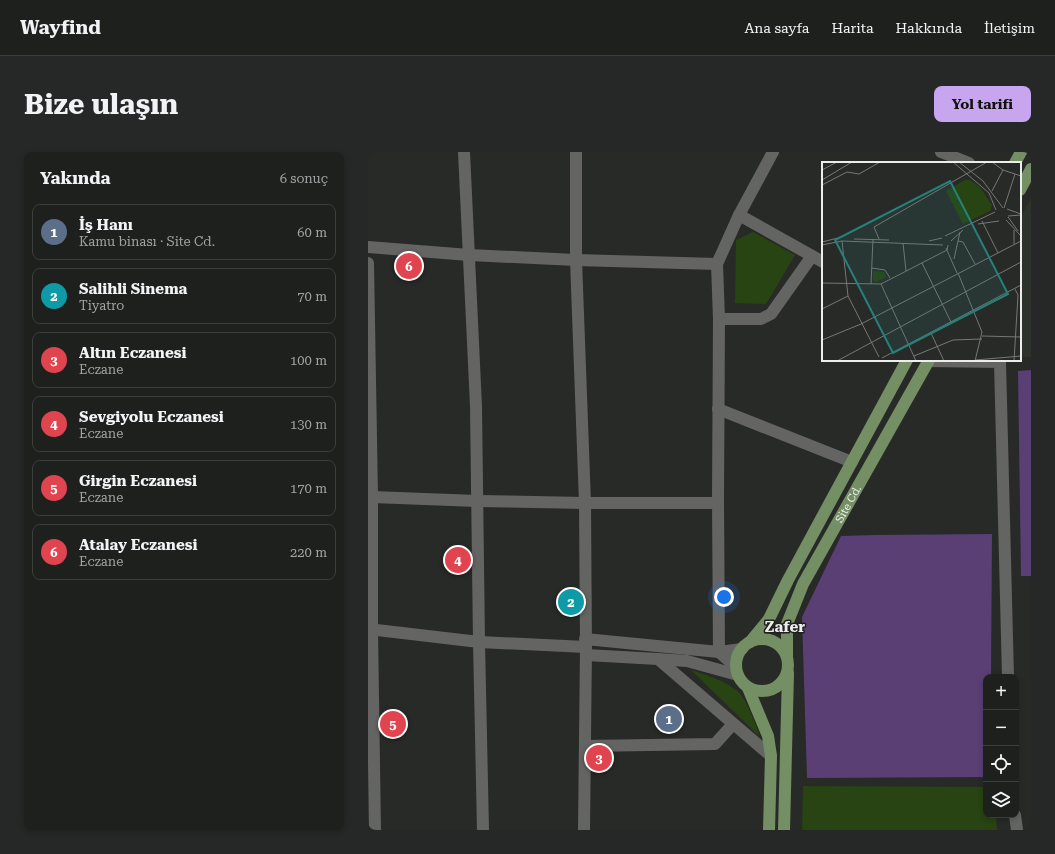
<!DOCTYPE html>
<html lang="tr">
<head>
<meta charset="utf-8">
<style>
	:root { --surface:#1e201e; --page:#262827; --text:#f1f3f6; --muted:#a1a3a4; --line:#3c3e3c; --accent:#c7a6ef }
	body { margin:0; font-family:"Roboto Serif",serif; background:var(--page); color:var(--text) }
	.controls { position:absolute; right:12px; bottom:12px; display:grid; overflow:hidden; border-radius:8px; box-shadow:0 2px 6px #0003 }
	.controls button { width:36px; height:36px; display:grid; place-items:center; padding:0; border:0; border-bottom:1px solid var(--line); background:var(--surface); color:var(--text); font:20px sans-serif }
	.you { position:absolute; left:356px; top:445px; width:14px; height:14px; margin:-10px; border:3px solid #fff; border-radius:50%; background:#1a73e8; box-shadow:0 0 0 6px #1a73e833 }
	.badge { display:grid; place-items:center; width:26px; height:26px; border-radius:50%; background:var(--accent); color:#fff; font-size:13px; font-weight:700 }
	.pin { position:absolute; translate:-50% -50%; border:2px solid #fff; box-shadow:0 1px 4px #0006 }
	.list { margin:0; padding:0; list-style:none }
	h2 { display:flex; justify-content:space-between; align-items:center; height:52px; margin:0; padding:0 16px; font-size:17px }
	h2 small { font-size:13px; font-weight:400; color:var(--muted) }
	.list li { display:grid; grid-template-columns:26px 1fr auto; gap:12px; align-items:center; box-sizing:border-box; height:56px; margin:0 8px 8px; padding:0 8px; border:1px solid var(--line); border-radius:8px }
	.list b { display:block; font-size:15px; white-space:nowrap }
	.list p { margin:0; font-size:13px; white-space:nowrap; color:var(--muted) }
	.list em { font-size:13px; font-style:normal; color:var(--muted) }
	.icon { flex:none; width:22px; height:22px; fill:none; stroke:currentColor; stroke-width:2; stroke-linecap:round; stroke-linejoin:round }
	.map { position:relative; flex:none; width:663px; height:678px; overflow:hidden; border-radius:8px }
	header { display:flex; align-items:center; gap:24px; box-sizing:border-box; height:56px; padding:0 20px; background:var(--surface); border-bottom:1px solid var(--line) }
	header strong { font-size:19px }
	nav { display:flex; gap:22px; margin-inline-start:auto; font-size:14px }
	.intro { display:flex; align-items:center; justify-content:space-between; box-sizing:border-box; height:96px; padding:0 24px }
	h1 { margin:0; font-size:28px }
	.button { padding:10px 18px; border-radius:8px; background:var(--accent); color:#111; font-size:14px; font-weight:700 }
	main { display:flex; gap:24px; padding:0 24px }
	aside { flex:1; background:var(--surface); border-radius:8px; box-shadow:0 2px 6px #0003 }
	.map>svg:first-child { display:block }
	.built { fill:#2d322a }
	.green { fill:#274412 }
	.building { fill:#593f74 }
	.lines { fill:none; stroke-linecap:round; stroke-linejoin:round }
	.minor { stroke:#646563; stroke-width:12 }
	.major { stroke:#748f64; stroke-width:12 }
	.labels { text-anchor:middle; stroke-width:3; stroke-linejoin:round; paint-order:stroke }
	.street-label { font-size:11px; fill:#ecedec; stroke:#1f201e }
	.district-label { font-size:15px; font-weight:bold; fill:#ecedec; stroke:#1f201e }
	.inset-road { fill:none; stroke:#767876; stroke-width:1 }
	.view { fill:#25827b; fill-opacity:0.15; stroke:#25827b; stroke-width:2 }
	.inset-edge { fill:none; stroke:#ecedec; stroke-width:2 }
</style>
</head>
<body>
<header>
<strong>Wayfind</strong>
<nav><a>Ana sayfa</a><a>Harita</a><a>Hakkında</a><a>İletişim</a></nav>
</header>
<div class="intro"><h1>Bize ulaşın</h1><a class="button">Yol tarifi</a></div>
<main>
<aside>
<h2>Yakında<small>6 sonuç</small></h2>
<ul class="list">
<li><span class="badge" style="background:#5c6f8a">1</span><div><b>İş Hanı</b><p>Kamu binası · Site Cd.</p></div><em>60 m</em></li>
<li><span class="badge" style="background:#0f9aa8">2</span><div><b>Salihli Sinema</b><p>Tiyatro</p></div><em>70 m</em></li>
<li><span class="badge" style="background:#e0444e">3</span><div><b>Altın Eczanesi</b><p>Eczane</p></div><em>100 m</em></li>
<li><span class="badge" style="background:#e0444e">4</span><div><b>Sevgiyolu Eczanesi</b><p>Eczane</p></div><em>130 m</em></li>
<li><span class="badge" style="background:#e0444e">5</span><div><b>Girgin Eczanesi</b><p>Eczane</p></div><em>170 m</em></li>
<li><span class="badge" style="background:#e0444e">6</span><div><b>Atalay Eczanesi</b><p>Eczane</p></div><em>220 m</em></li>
</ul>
</aside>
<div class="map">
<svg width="663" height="678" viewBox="0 0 663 678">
	<rect width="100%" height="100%" fill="#282a28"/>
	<path class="built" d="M663,46V205H652V66Z"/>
	<g class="green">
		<path d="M385,80L427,103L398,152L367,151L368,88Z"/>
		<path d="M323,518C339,523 355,528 368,538C378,545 388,573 392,585Z"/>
		<path d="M435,634L618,635V663H628L629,678H434Z"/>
	</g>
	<g class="building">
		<path d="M663,218V424H653L650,219Z"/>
		<path d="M624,382L623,525H618V625L439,626L434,465L473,384L507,383Z"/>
	</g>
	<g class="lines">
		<g class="minor">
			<path d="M96,0L108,254L111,490L115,678"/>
			<path d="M208,0V108L217,351L218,495L216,678"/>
			<path d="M573,0L601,11"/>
			<path d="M371,63L455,110"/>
			<path d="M0,95L101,103L208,108L349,112"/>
			<path d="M0,111L4,345V478L7,678"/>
			<path d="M351,167H393L403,162L444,104"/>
			<path d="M560,209L632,210L640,525"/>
			<path d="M350,257L484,310"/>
			<path d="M4,345L109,349L217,351H350"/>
			<path d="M0,477L111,490L218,495"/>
			<path d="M217,487L351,500L374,497"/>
			<path d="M218,503L290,507L319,509L370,523"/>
			<path d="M290,507L403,604"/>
			<path d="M368,515L351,500L350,347L351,167L349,112L371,63L405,0"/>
			<path d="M217,594L347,592L365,572"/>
			<path d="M647,663L649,678"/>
		</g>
		<g class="major">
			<path d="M647,11L653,0"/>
			<path d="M652,38L663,17"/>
			<circle cx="394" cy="513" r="26"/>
			<path d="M382,490L401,467L420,428L539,208"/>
			<path id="s1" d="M419,503V472L435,432L561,208"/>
			<path d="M380,536L400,584L403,604L401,678"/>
			<path d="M416,678L420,521"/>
		</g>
	</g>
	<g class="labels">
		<g class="street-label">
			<text dy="4" stroke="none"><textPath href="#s1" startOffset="166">Site Cd.</textPath></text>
		</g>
		<g class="district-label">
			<text x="417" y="480">Zafer</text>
		</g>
	</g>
	<g transform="translate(454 10)">
		<rect width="199" height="199" fill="#282a28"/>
		<path d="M143,18H148L158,25L170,43L168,49L141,62L124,29ZM51,109L62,110L64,115L54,120L51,118Z" fill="#274412"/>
		<path class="inset-road" d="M131,0L167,31L174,48M137,0L161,19L181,46M170,0L181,8L199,14M0,8L15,0M0,18L30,0M0,23L25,10L37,12L58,0M170,29L181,8M182,46L193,12M185,47L199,52M186,54L199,53M186,55L196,69M184,58L199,74M160,59L176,91M156,62L177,59M123,74L173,50M32,77L67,78M57,77L52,65L165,0M20,79L26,134L57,195M107,79L120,76M129,79L141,68M136,79L141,80L153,102M0,80L16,76M81,81L84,109M192,82V68M0,83L20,79L121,83M124,86L135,111M132,97L138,70M100,101L129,160M50,106L63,108L68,116M136,111L160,170L153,199M0,121L59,122L125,88L126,83M49,122L51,77M59,122L94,199M0,147L26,134M109,171L122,199M160,174L199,175M0,178L39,162L199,79M92,194L131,178L160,177M60,196L199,123M153,198L199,194M15,199L199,100M192,199L196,133L193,127"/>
		<path class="view" d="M128,19L186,132L71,191L13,78Z"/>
		<rect width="199" height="199" class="inset-edge"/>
	</g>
</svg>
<div class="controls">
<button>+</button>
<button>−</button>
<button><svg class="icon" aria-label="locate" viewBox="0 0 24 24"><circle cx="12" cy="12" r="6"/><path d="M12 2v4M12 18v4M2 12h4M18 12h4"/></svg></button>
<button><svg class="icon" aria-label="layers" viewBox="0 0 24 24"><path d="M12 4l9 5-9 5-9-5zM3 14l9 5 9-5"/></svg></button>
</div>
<div class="you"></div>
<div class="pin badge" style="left:301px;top:567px;background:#5c6f8a">1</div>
<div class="pin badge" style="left:203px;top:450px;background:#0f9aa8">2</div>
<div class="pin badge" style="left:231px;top:606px;background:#e0444e">3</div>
<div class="pin badge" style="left:90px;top:408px;background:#e0444e">4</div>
<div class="pin badge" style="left:25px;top:572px;background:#e0444e">5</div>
<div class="pin badge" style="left:41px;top:114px;background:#e0444e">6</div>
</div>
</main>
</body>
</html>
